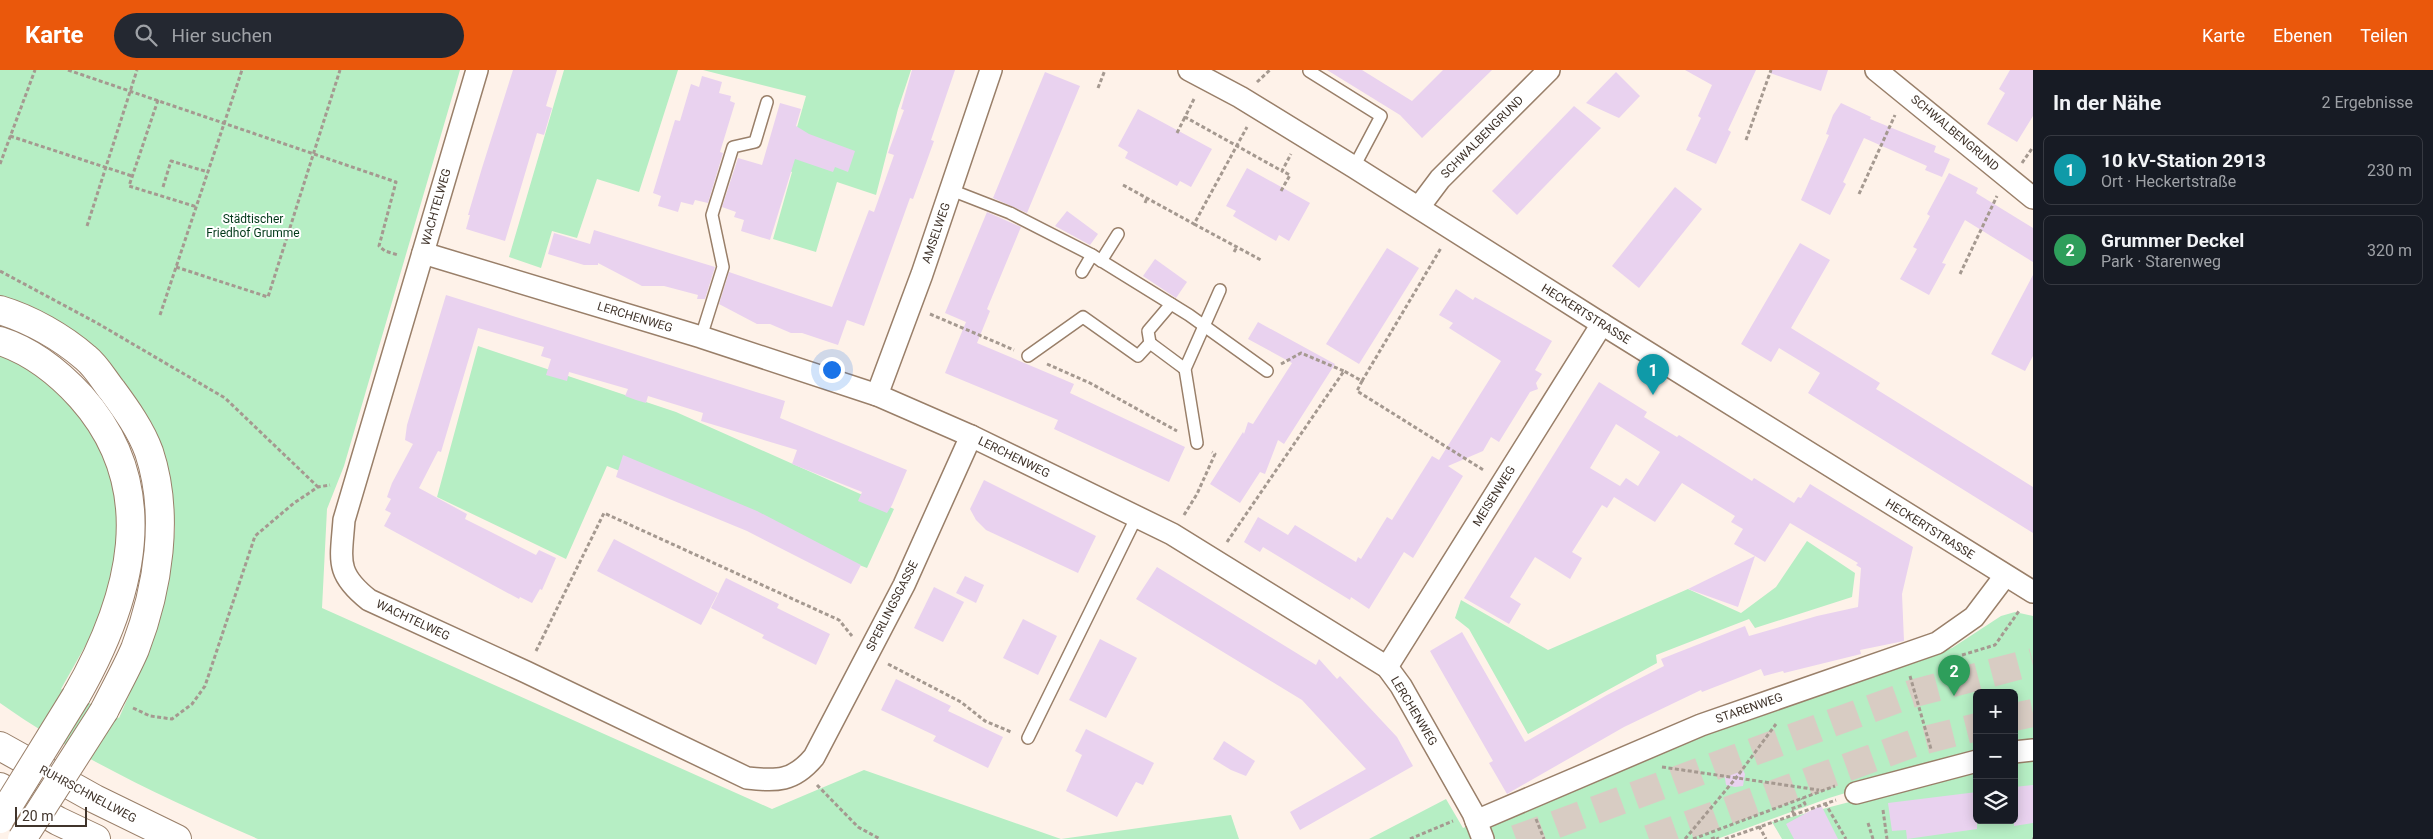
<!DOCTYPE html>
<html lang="de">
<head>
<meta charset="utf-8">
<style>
	:root { --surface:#171b24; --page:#242831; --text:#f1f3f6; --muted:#9ea1a6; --line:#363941; --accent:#ea580c }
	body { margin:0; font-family:Roboto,sans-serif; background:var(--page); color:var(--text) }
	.controls { position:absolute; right:15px; bottom:15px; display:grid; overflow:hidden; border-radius:8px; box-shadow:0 2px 12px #0003 }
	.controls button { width:45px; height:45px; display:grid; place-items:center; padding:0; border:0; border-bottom:1px solid var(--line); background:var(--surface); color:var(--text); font:25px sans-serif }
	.scale { position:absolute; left:15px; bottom:12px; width:72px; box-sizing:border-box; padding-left:5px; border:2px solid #40342b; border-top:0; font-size:14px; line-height:18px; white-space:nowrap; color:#40342b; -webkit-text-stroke:4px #fff; paint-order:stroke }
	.you { position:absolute; left:831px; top:299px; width:18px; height:18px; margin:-12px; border:4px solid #fff; border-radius:50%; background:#1a73e8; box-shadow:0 0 0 8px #1a73e833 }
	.badge { display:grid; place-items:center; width:32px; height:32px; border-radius:50%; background:var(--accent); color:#fff; font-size:16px; font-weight:700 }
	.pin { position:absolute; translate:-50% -41px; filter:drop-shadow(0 1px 2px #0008) }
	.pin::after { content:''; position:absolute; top:26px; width:18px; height:15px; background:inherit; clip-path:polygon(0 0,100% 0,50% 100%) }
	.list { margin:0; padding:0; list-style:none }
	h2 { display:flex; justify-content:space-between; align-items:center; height:65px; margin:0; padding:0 20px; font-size:21px }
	h2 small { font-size:16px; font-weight:400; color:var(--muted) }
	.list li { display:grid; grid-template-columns:32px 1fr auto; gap:15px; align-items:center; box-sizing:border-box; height:70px; margin:0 10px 10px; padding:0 10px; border:1px solid var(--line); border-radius:8px }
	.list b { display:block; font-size:19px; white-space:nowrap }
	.list p { margin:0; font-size:16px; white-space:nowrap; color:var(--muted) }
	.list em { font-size:16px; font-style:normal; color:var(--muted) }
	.icon { flex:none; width:28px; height:28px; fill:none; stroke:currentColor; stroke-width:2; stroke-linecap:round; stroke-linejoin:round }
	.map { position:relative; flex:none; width:2033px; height:769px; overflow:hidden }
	header { display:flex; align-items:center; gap:30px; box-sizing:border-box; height:70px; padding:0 25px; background:var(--accent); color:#fff }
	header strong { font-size:24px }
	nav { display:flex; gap:28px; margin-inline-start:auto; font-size:18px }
	.search { width:350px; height:45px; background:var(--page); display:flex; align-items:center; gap:12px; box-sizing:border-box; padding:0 18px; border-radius:28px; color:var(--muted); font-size:19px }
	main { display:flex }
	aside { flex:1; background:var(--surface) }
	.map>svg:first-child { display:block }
	.green { fill:#b6eec4 }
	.building { fill:#e9d2ef; fill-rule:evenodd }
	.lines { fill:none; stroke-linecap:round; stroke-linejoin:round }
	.highway-tunnel { stroke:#d8ccc3; stroke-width:28; stroke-dasharray:28 14; stroke-linecap:butt }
	.lane-casing { stroke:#997f69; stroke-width:14 }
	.street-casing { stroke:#997f69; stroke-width:24 }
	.highway-casing { stroke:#997f69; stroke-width:30 }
	.path { stroke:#a59990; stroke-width:3; stroke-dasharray:4 2.5; stroke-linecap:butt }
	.lane { stroke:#fff; stroke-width:11 }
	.street { stroke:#fff; stroke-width:21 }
	.highway { stroke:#fff; stroke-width:28 }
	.highway-bridge-casing { stroke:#997f69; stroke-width:30; stroke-linecap:butt }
	.highway-bridge { stroke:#fff; stroke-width:28 }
	.labels { text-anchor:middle; stroke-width:4; stroke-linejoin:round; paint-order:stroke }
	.street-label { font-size:12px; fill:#40342b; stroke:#fff }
	.park-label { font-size:12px; fill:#023919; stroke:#fff }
</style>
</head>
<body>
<header>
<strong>Karte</strong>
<div class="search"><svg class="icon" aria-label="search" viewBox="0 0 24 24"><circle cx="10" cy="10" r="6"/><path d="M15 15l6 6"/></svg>Hier suchen</div>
<nav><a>Karte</a><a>Ebenen</a><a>Teilen</a></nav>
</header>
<main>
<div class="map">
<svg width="2033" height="769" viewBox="0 0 2033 769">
	<rect width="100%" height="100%" fill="#fef2e9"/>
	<g class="green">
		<path d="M0,0H460L344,396L327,439L322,538L772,739L864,700L1061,769L1231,745L1239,769H258C169,730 79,689 0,633V284L31,299L63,325L90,359L107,388L117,422L118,483L102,546L61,619L119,648L152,572L170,503L175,458L170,421L146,345L115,301L82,268L55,249L0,228Z"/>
		<path d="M564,0H678L639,122L597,109L577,168L552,161L541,198L509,187Z"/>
		<path d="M703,0H911L898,39L876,125L837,112L816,182L773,169L792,102L785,99L806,26Z"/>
		<path d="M478,276L676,342L894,439L867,498L607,396L566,489L437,427Z"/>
		<path d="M1807,471L1855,503L1852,527L1755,558L1749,549L1656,585L1657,593L1528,664L1469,559L1455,548L1461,530L1548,580L1688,519L1741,543L1776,517Z"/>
		<path d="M2015,542L2033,546V670L2014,674V623H1977V683L1829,728L1717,769H1369L1446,729L1463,758L1628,692L1818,623L1952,578L2001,546Z"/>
		<path d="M2033,689V769H1782L1772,752L1977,699V750H2014V691Z"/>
	</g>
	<g class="building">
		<path d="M513,0H557L546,36L552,38L544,65L537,63L505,171L466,159L470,145H468L482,98Z"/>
		<path d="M912,0H955L931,70L934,71L925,96L913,129L910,128L864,256L847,250L838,275L802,263H791L770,254H757L719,234L729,202L832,237L869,140L874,142L894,85L888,83L904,40L901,39Z"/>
		<path d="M1327,0H1362L1412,31L1443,0H1492L1422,68L1400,45Z"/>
		<path d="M1685,0H1756L1728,60L1731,62L1716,94L1686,80L1701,48L1698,46L1712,15Z"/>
		<path d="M1770,0H1828L1821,21L1770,3Z"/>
		<path d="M2010,0H2033V46L2017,72L1987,54L2005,23L1999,19Z"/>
		<path d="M1045,2L1080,16L1027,143L993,128Z"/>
		<path d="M1616,2L1640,26L1619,48L1586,33Z"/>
		<path d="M702,6L722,12L719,23L731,26L730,31L735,33L720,82L723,83L708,133L695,130L693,135L681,132L678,142L658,136L661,126L653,123L675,50L680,51L691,14L699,17Z"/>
		<path d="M780,33L801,39L796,56L809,64L855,81L848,102L835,97L833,102L795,89L770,170L741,161L744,150L734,147L736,142L722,137L738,88L762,95Z"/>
		<path d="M1841,33L1871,47L1870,49L1936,76L1934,82L1950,89L1942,107L1925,100L1927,96L1864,68L1843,112L1846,114L1830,145L1801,130L1829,65L1826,64L1833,45Z"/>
		<path d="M1574,36L1601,58L1517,145L1492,121Z"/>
		<path d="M1138,39L1212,79L1191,117L1180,111L1177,116L1125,88L1128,82L1118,76Z"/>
		<path d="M1247,98L1310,133L1289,171L1279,165L1276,171L1233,146L1236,141L1226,136Z"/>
		<path d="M1949,103L1978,118L1976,123L2033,158V192L1965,150L1942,193L1946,194L1929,225L1900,209L1917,179L1913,177L1930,146L1927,144Z"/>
		<path d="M1675,117L1702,139L1639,218L1612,196Z"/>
		<path d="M1067,141L1098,164L1090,175L1055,156Z"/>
		<path d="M987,142L1021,157L987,239L990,241L977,273L1074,314L1070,323L1185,377L1169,412L1054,359L1058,350L945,303L966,252L945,243Z"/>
		<path d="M594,160L715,197L705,229H697L698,225L664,216H642L598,193V195H584L548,184L554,163L590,174Z"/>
		<path d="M1800,173L1830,190L1791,258L1880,313L1876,319L2033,417V463L1808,323L1820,303L1779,278L1771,292L1741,274Z"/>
		<path d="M1387,178L1419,198L1359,294L1326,274Z"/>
		<path d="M1155,189L1187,212L1176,228L1143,206Z"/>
		<path d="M2033,205V286L2025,301L1991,284Z"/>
		<path d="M1456,219L1473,230L1475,227L1552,271L1535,300L1542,304L1536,313L1538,319L1530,322L1499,372L1491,367L1483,381L1448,396L1463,406L1413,488L1404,482L1369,539L1351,527L1350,530L1263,477L1260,482L1244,472L1258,447L1288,465L1295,455L1356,492L1358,487L1361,489L1387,447L1392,450L1432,386L1439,390L1501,291L1449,258L1453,253L1439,245Z"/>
		<path d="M446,225L785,331L780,348L907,400L892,435L887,443L858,431L862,422L792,394L797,380L701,351L703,343L648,326L646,333L636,330L625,326L628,319L569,302L567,311L546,305L551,289L541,286L544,277L478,258L441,382L438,381L419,418L467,444L465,449L491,462L536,485L539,480L556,488L542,520L540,519L532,533L520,527L519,529L384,456L391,443L385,440L391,429L387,427L392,413L413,374L405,370L407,355Z"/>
		<path d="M1258,252L1335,294L1284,374L1278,370L1265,404L1260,402L1240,433L1210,414L1243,362L1244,364L1248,352L1253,354L1292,293L1248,269Z"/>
		<path d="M1599,312L1647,342L1644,347L1677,367L1679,365L1752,411L1754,408L1794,433L1798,427L1801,428L1810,414L1913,477L1902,524L1904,571L1860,580L1861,584L1784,603L1783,601L1764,606L1761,599L1702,622L1701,620L1624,657L1507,724L1489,693L1493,691L1430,581L1462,562L1525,672L1607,625L1664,596L1661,589L1745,556L1749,566L1817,546L1858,537L1861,498L1856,495L1858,493L1790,453L1765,492L1755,486L1738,537L1688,519L1755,486L1734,474L1743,459L1731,452L1735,446L1682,413L1655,452L1614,427L1607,438L1602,435L1572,482L1582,488L1570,509L1535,487L1510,527L1521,534L1509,554L1464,528ZM1616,354L1660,382L1638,416L1626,408L1620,416L1590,398Z"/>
		<path d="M623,385L757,441L861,495L851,514L747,461L616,407Z"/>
		<path d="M984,410L1096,466L1078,503L986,460L976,450L970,439Z"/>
		<path d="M614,469L718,523L701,555L597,501Z"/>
		<path d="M1157,497L1316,595L1319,589L1337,609L1340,606L1397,667L1413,696L1300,760L1290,742L1366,699L1302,630L1136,529Z"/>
		<path d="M965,506L984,515L976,533L956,523Z"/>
		<path d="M726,508L779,534L777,538L830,564L816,595L762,568L764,565L711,538Z"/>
		<path d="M934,517L964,532L943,572L914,558Z"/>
		<path d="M1023,549L1057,566L1038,605L1003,588Z"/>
		<path d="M1100,569L1137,588L1106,648L1069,630Z"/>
		<path d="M896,609L951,636L948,641L1003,667L988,698L933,671L936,666L881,640Z"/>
		<path d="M1086,659L1154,693L1143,715L1136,712L1117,747L1066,721L1082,685L1075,681Z"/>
		<path d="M1224,671L1255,691L1246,706L1231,700L1213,689Z"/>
		<path d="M1736,696L1743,700L1745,704L1743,716L1735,717L1726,715L1724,702L1729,697Z"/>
		<path d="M2033,715V753L2014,756V717Z"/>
		<path d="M1977,722V759L1907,769L1906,760L1892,761L1888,733Z"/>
		<path d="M1821,735L1838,769H1794L1786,754Z"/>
	</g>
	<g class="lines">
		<g class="highway-tunnel">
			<path d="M2014,647L2033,643"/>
			<path d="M1516,769L1911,624L2033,592"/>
			<path d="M1649,769L1917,672L1977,657"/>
		</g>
		<defs>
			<g id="lane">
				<path d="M1309,1L1381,46L1354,97"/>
				<path d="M951,120L1010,143L1092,185L1189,245L1267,301"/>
				<path d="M1101,191L1118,164"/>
				<path d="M1082,202L1092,185"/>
				<path d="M701,267L723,197L712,145L733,77L755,72L767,32"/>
				<path d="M1150,273L1148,261L1171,234"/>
				<path d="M1028,286L1083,247L1138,286L1150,273L1185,299"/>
				<path d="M1197,373L1185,299L1220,220"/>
				<path d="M1028,668L1137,446"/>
			</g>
			<g id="street">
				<path d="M477,0L344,450C341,491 335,503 369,530L526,602L747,708C777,711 793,712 814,687L904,515L971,366"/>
				<path d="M1189,0L1240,27L1354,97L1602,254L2033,522"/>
				<path d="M1876,0L2033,128"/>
				<path d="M1419,137L1440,109L1549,0"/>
				<path d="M423,183L701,267L877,325L971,366L1172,464L1387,597L1401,616L1473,743L1483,769"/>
				<path d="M877,325L922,204L991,0"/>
				<path d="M1387,597L1602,254"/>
				<path d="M2014,682L2033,680"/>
				<path d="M1856,723L1977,691"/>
				<path d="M1476,751L1701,655L1937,573L1974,547L2005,506"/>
			</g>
			<g id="highway">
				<path d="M0,240C30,249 62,267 86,288C96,296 104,310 112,320C126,339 141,360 149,382C170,445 158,519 135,579C126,600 114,621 104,641"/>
				<path d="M0,271C31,281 59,303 81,327C163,419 131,530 76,626"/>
				<path d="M0,676L95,729L177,769"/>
				<path d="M0,717L58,751L96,769"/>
			</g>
		</defs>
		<use href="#lane" class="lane-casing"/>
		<use href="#street" class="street-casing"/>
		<use href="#highway" class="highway-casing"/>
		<g class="path">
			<path d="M68,0L396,112L379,176L385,181L398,185"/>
			<path d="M1257,12L1270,0"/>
			<path d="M1098,18L1105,0"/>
			<path d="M1194,29L1185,47L1282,101L1291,84"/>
			<path d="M158,30L129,116L197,137"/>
			<path d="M1177,63L1185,47"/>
			<path d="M10,66L132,106"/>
			<path d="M1746,70L1771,0"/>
			<path d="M2022,93L2033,77"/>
			<path d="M0,94L35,0"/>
			<path d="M1123,115L1194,154L1247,57"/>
			<path d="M163,117L171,91L208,102"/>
			<path d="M1281,121L1290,105L1282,101"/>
			<path d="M1859,124L1895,45"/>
			<path d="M1145,133L1147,128"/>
			<path d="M1194,154L1261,190"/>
			<path d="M87,156L137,0"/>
			<path d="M1234,182L1237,177"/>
			<path d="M176,197L268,227L340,0"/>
			<path d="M0,201L97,253L225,328L318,417"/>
			<path d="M1960,204L1997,126"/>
			<path d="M930,244L1014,280"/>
			<path d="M160,245L242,0"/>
			<path d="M1047,294L1090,313L1177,361"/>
			<path d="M1281,294L1301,283L1344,301"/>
			<path d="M1362,311L1441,178"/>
			<path d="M1184,445L1197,424L1215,384L1212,382"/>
			<path d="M1227,472L1344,301L1362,311L1357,321L1485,401"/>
			<path d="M536,581L604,443L839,550L852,566"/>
			<path d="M1962,585L1995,575L2019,541"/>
			<path d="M888,594L961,632L985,651L1011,662"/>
			<path d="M1910,606L1931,679"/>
			<path d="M133,638L150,646L172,649L192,634L205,616L255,466L294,433L318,417L330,415"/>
			<path d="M1662,697L1819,720"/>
			<path d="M817,715L858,757L880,769"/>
			<path d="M1825,733L1846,769"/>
			<path d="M1883,740L1887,769"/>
			<path d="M1794,744L1791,739L1805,734L1802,728"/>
			<path d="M1536,749L1544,769"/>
			<path d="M1868,753L1873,769"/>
			<path d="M1759,756L1766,769"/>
			<path d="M1410,769L1453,751"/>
			<path d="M1685,769L1736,708L1776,654"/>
			<path d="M1693,769L1835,716"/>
			<path d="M1711,769L1717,767L1718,769"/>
			<path d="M1725,769L1836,730"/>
			<path d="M2032,769H2033"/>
		</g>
		<use href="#lane" class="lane"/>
		<use href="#street" class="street"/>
		<use href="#highway" class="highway"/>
		<defs>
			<g id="highway-bridge">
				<path d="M0,749L76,626"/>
				<path d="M22,769L104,641"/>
			</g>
		</defs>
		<use href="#highway-bridge" class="highway-bridge-casing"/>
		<use href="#highway-bridge" class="highway-bridge"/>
	</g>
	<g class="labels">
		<g class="street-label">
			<text transform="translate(1955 63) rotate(40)" y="4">SCHWALBENGRUND</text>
			<text transform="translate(1482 67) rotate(-45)" y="4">SCHWALBENGRUND</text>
			<text transform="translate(436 137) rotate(-74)" y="4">WACHTELWEG</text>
			<text transform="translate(936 163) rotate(-71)" y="4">AMSELWEG</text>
			<text transform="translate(1586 244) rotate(32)" y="4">HECKERTSTRASSE</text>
			<text transform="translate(635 247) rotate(17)" y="4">LERCHENWEG</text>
			<text transform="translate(1014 387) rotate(26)" y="4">LERCHENWEG</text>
			<text transform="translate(1494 426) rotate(-58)" y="4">MEISENWEG</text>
			<text transform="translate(1930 459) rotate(32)" y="4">HECKERTSTRASSE</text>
			<text transform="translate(892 536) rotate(-63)" y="4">SPERLINGSGASSE</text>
			<text transform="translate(413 550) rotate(25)" y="4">WACHTELWEG</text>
			<text transform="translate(1749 638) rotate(-19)" y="4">STARENWEG</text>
			<text transform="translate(1414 641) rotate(59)" y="4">LERCHENWEG</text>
			<text transform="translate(88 724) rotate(28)" y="4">RUHRSCHNELLWEG</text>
		</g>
		<g class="park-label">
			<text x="253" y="153">Städtischer<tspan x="253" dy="14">Friedhof Grumme</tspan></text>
		</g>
	</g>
</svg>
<div class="controls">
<button>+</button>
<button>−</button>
<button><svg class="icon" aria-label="layers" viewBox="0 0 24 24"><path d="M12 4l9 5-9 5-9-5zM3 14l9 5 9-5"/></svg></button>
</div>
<div class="scale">20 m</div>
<div class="you"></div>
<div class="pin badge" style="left:1653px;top:325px;background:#0f9aa8">1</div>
<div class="pin badge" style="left:1954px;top:626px;background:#2e9e5b">2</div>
</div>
<aside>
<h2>In der Nähe<small>2 Ergebnisse</small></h2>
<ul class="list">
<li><span class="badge" style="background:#0f9aa8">1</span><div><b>10 kV-Station 2913</b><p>Ort · Heckertstraße</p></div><em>230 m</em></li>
<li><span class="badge" style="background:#2e9e5b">2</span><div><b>Grummer Deckel</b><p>Park · Starenweg</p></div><em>320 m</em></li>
</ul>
</aside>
</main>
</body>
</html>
